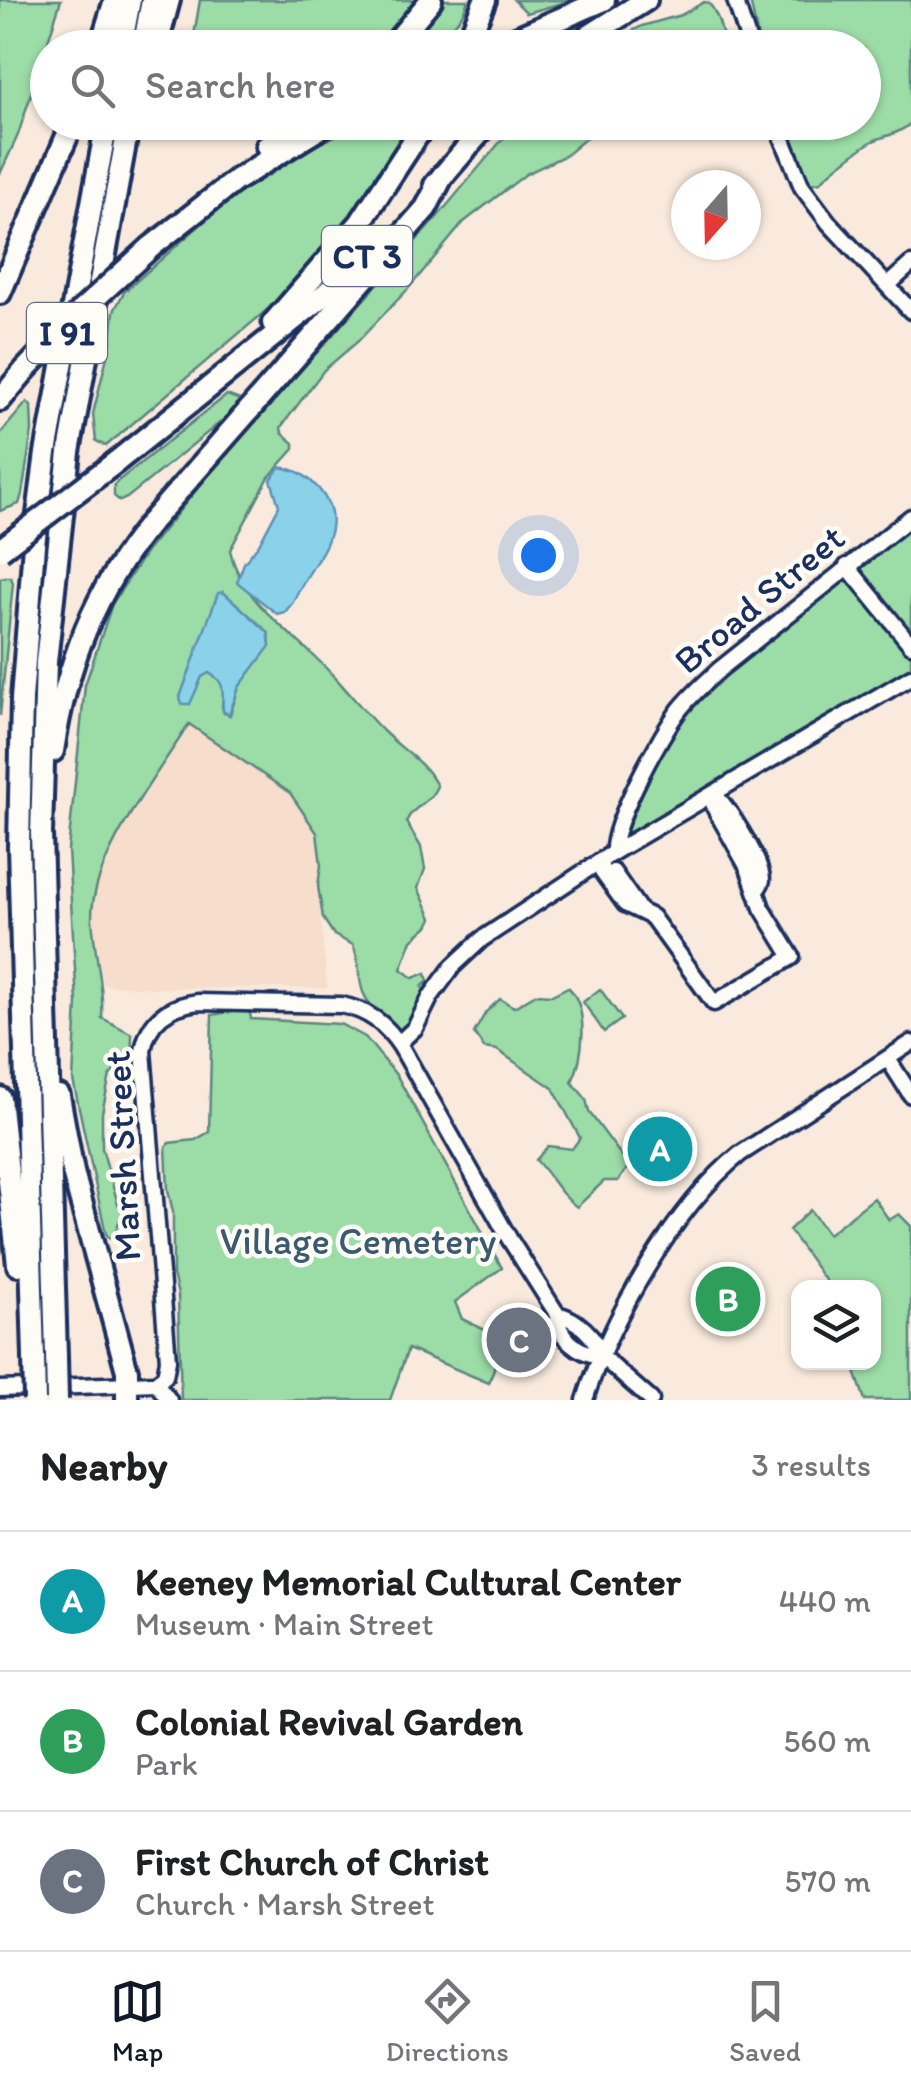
<!DOCTYPE html>
<html lang="en">
<head>
<meta charset="utf-8">
<style>
	:root { --surface:#fff; --page:#f2f2f2; --text:#202124; --muted:#757577; --line:#e0e0e0; --accent:#111827 }
	body { margin:0; font-family:Itim,sans-serif; background:var(--page); color:var(--text) }
	.controls { position:absolute; right:30px; bottom:30px; display:grid; overflow:hidden; border-radius:20px; box-shadow:0 2px 8px #0004 }
	.controls button { width:90px; height:90px; display:grid; place-items:center; padding:0; border:0; border-bottom:2px solid var(--line); background:var(--surface); color:var(--text); font:50px sans-serif }
	.compass { position:absolute; left:671px; top:170px; width:90px; height:90px; border-radius:50%; background:var(--surface); box-shadow:0 2px 8px #0004; rotate:200deg }
	.you { position:absolute; left:538px; top:555px; width:35px; height:35px; margin:-25px; border:8px solid #fff; border-radius:50%; background:#1a73e8; box-shadow:0 0 0 15px #1a73e833 }
	.badge { display:grid; place-items:center; width:65px; height:65px; border-radius:50%; background:var(--accent); color:#fff; font-size:32px; font-weight:700 }
	.pin { position:absolute; translate:-50% -50%; border:5px solid #fff; box-shadow:0 2px 10px #0006 }
	.list { margin:0; padding:0; list-style:none }
	h2 { display:flex; justify-content:space-between; align-items:center; height:130px; margin:0; padding:0 40px; font-size:42px }
	h2 small { font-size:32px; font-weight:400; color:var(--muted) }
	.list li { display:grid; grid-template-columns:65px 1fr auto; gap:30px; align-items:center; box-sizing:border-box; height:140px; padding:0 40px; border-top:2px solid var(--line) }
	.list b { display:block; font-size:38px; white-space:nowrap }
	.list p { margin:0; font-size:32px; white-space:nowrap; color:var(--muted) }
	.list em { font-size:32px; font-style:normal; color:var(--muted) }
	.icon { flex:none; width:55px; height:55px; fill:none; stroke:currentColor; stroke-width:2; stroke-linecap:round; stroke-linejoin:round }
	.map { position:relative; flex:none; width:911px; height:1400px; overflow:hidden }
	.search { position:absolute; background:var(--surface); box-shadow:0 2px 8px #0004; left:30px; right:30px; top:30px; height:110px; display:flex; align-items:center; gap:25px; box-sizing:border-box; padding:0 35px; border-radius:55px; color:var(--muted); font-size:38px }
	.sheet { height:550px; background:var(--surface) }
	nav { display:flex; justify-content:space-around; align-items:center; box-sizing:border-box; height:140px; border-top:2px solid var(--line); background:var(--surface); font-size:28px; color:var(--muted) }
	nav a { display:grid; justify-items:center; gap:5px }
	nav .on { color:var(--accent) }
	.map>svg:first-child { display:block }
	.built { fill:#f7ddcb }
	.green { fill:#9cdca6; stroke:#5c8682; stroke-width:2.5; fill-rule:evenodd }
	.water { fill:#89d2ea; stroke:#5d91b2; stroke-width:2.5 }
	.lines { fill:none; stroke-linecap:round; stroke-linejoin:round }
	.minor-casing { stroke:#1b2f5e; stroke-width:21 }
	.highway-casing { stroke:#1b2f5e; stroke-width:28 }
	.minor { stroke:#fdfcf7; stroke-width:14 }
	.highway { stroke:#fdfcf7; stroke-width:20 }
	.highway-bridge-casing { stroke:#1b2f5e; stroke-width:28; stroke-linecap:butt }
	.highway-bridge { stroke:#fdfcf7; stroke-width:20 }
	.labels { text-anchor:middle; stroke-width:9; stroke-linejoin:round; paint-order:stroke }
	.shield { fill:#fdfcf7; stroke:#5f6c8c; stroke-width:2.5 }
	.shield-label { font-size:35px; font-weight:bold; fill:#1b2f5e }
	.street-label { font-size:38px; fill:#1b2f5e; stroke:#fdfcf7 }
	.park-label { font-size:38px; fill:#3b5a70; stroke:#fdfcf7 }
</style>
</head>
<body>
<div class="map">
<svg width="911" height="1400" viewBox="0 0 911 1400">
	<rect width="100%" height="100%" fill="#f9eadd"/>
	<filter id="ink" filterUnits="userSpaceOnUse"><feTurbulence type="fractalNoise" baseFrequency=".01" numOctaves="2"/><feDisplacementMap in="SourceGraphic" scale="20" xChannelSelector="R" yChannelSelector="G"/><feConvolveMatrix kernelMatrix="1 2 1 2 8 2 1 2 1" color-interpolation-filters="sRGB"/></filter>
	<g filter="url(#ink)">
		<path class="built" d="M190,724L287,789L314,829L321,865L318,887L327,988H157L103,985L92,922L97,883L111,847Z"/>
		<g class="green">
			<path d="M0,0H61L18,135L0,174Z"/>
			<path d="M200,0H416L375,47H192Z"/>
			<path d="M444,0H468C462,23 439,43 415,46L414,41Z"/>
			<path d="M514,0H573L527,13Z"/>
			<path d="M750,0H911V123C899,134 887,135 873,141C865,145 826,174 821,182L811,184L801,170L781,123L864,122V48L760,47Z"/>
			<path d="M704,2L709,3C720,16 721,32 726,47H602L642,26L681,15Z"/>
			<path d="M362,123H416L358,209L275,303L106,446L96,441L93,414L111,340L114,311L124,292L240,190L270,168Z"/>
			<path d="M516,123H604L566,155L526,174L464,222L409,288L357,342L324,370L281,427L282,433L294,443V449L269,477L230,550C241,602 291,631 326,668C346,688 363,711 383,731C402,750 425,762 437,786C430,804 413,805 406,822L421,847L425,869L418,888L432,918L428,926L412,940L401,969L413,978L426,973L428,981L422,987L424,988L410,1026L405,1031H395C385,1018 369,1008 363,992C358,978 360,961 353,945L334,935L323,918L318,886L321,865L317,833L290,793L189,724C157,775 91,858 92,918C94,952 104,984 102,1018L132,1034L131,1062L120,1066L110,1075L102,1113V1148L118,1204L123,1211L114,1236L109,1238L106,1234L73,1080L77,1003L68,850L85,685L112,604L146,552L210,473L439,215ZM223,592L268,632L270,645L239,687L230,715L224,713L222,706L224,690L220,680L209,673L198,647Z"/>
			<path d="M227,395L240,400L228,416L127,498L120,501L114,496V485L118,481Z"/>
			<path d="M27,402L31,406L32,431L22,494L19,504L0,511V434Z"/>
			<path d="M911,523V669L628,834L626,824L650,770L677,722L701,692L843,578L848,577Z"/>
			<path d="M5,577H11L13,583L0,716V578Z"/>
			<path d="M568,987C590,1008 583,1058 572,1082L586,1099L589,1112L629,1166L618,1181H604L577,1207C559,1194 551,1176 536,1160L548,1146L572,1149L580,1138L553,1088L497,1050L484,1048L474,1033L486,1012L500,999L514,1007L536,994L552,995Z"/>
			<path d="M600,989L622,1019L604,1032L583,1002Z"/>
			<path d="M240,1010L250,1013L251,1019L340,1024L365,1037L397,1076L502,1268L455,1302L462,1319L504,1339L489,1383L408,1349L390,1400H181L178,1295L173,1274V1212L168,1190L166,1147L169,1143L195,1140L209,1132L212,1015Z"/>
			<path d="M874,1198L889,1220L899,1214L911,1226V1400H865L852,1363L874,1362V1288L830,1287L789,1230L810,1210L828,1234Z"/>
			<path d="M709,1274L719,1280L722,1275L745,1289L733,1309L699,1289Z"/>
		</g>
		<g class="water">
			<path d="M279,467C297,469 307,476 319,489C353,530 310,562 293,602L285,612L277,614L237,582L244,563L259,544L279,506L271,480Z"/>
			<path d="M223,592L268,632L270,646L239,687L229,715L223,711C221,693 228,683 209,673L202,677L190,704H182L180,697L218,593Z"/>
		</g>
		<g class="lines">
			<defs>
				<g id="minor">
					<path d="M735,0L751,48"/>
					<path d="M776,122L802,187L829,223L911,311"/>
					<path d="M888,285L911,264"/>
					<path d="M847,566L911,645"/>
					<path d="M713,794C727,804 757,855 761,873C763,882 762,881 758,888"/>
					<path d="M614,852C611,825 662,732 680,709C692,694 706,682 720,669L911,517"/>
					<path d="M600,861L602,872L625,904L652,917L714,1003L792,957L762,908L748,868L714,807L713,794"/>
					<path d="M613,872L638,908"/>
					<path d="M399,1043L415,1028L431,996L453,966L482,939L614,852L911,677"/>
					<path d="M888,1059L911,1095"/>
					<path d="M557,1314C577,1319 596,1336 601,1356"/>
					<path d="M601,1356L651,1400"/>
					<path d="M156,1383L165,1376L168,1360L143,1051C148,1020 168,1006 198,1002L341,1005C368,1010 386,1024 401,1047L510,1240L557,1314C557,1337 579,1354 601,1356"/>
					<path d="M156,1383L169,1400"/>
					<path d="M0,1389L156,1383"/>
					<path d="M585,1400C609,1322 675,1206 740,1154L911,1043"/>
				</g>
				<g id="highway">
					<path d="M100,48L115,0"/>
					<path d="M121,48L130,0"/>
					<path d="M143,48L152,0"/>
					<path d="M156,48L169,0"/>
					<path d="M391,48L431,0"/>
					<path d="M465,48L485,0"/>
					<path d="M493,48L604,0"/>
					<path d="M570,48L646,0"/>
					<path d="M267,146L297,122"/>
					<path d="M435,185L489,122"/>
					<path d="M151,247L236,180L330,122"/>
					<path d="M0,293L73,122"/>
					<path d="M273,323L360,223L426,122"/>
					<path d="M0,400L25,370"/>
					<path d="M116,462L322,297L377,246"/>
					<path d="M53,751C66,665 95,589 151,522L426,208L443,175"/>
					<path d="M59,1096L73,1172L127,1371V1400"/>
					<path d="M0,1098L18,1265"/>
					<path d="M34,1357L19,847L22,699L34,545L46,453L107,122"/>
					<path d="M56,1357L41,833L46,662L69,452L129,122"/>
				</g>
			</defs>
			<use href="#minor" class="minor-casing"/>
			<use href="#highway" class="highway-casing"/>
			<use href="#minor" class="minor"/>
			<use href="#highway" class="highway"/>
			<defs>
				<g id="highway-bridge">
					<path d="M25,370L84,308L151,247"/>
					<path d="M0,550L116,462"/>
					<path d="M34,1357L35,1400"/>
					<path d="M56,1357L57,1400"/>
				</g>
			</defs>
			<use href="#highway-bridge" class="highway-bridge-casing"/>
			<use href="#highway-bridge" class="highway-bridge"/>
		</g>
	</g>
	<g class="labels">
		<g class="shield">
			<rect x="322" y="226" width="90" height="60" rx="8"/>
			<rect x="27" y="303" width="80" height="60" rx="8"/>
		</g>
		<g class="shield-label">
			<text x="367" y="268">CT 3</text>
			<text x="67" y="345">I 91</text>
		</g>
		<g class="street-label">
			<text transform="translate(759 599) rotate(-40)" y="13">Broad Street</text>
			<text transform="translate(122 1156) rotate(-93)" y="13">Marsh Street</text>
		</g>
		<g class="park-label">
			<text x="358" y="1254">Village Cemetery</text>
		</g>
	</g>
</svg>
<div class="controls">
<button><svg class="icon" aria-label="layers" viewBox="0 0 24 24"><path d="M12 4l9 5-9 5-9-5zM3 14l9 5 9-5"/></svg></button>
</div>
<svg class="compass" viewBox="-18 -18 36 36"><path d="M0-13l5 13h-10z" fill="#e53935"/><path d="M0 13l5-13h-10z" fill="#757577"/></svg>
<div class="you"></div>
<div class="pin badge" style="left:660px;top:1149px;background:#0f9aa8">A</div>
<div class="pin badge" style="left:728px;top:1299px;background:#2e9e5b">B</div>
<div class="pin badge" style="left:519px;top:1340px;background:#6b7280">C</div>
<div class="search"><svg class="icon" aria-label="search" viewBox="0 0 24 24"><circle cx="10" cy="10" r="6"/><path d="M15 15l6 6"/></svg>Search here</div>
</div>
<section class="sheet">
<h2>Nearby<small>3 results</small></h2>
<ul class="list">
<li><span class="badge" style="background:#0f9aa8">A</span><div><b>Keeney Memorial Cultural Center</b><p>Museum · Main Street</p></div><em>440 m</em></li>
<li><span class="badge" style="background:#2e9e5b">B</span><div><b>Colonial Revival Garden</b><p>Park</p></div><em>560 m</em></li>
<li><span class="badge" style="background:#6b7280">C</span><div><b>First Church of Christ</b><p>Church · Marsh Street</p></div><em>570 m</em></li>
</ul>
</section>
<nav>
<a class="on"><svg class="icon" aria-label="map" viewBox="0 0 24 24"><path d="M3 6l6-2 6 2 6-2v14l-6 2-6-2-6 2zM9 4v14M15 6v14"/></svg>Map</a>
<a><svg class="icon" aria-label="directions" viewBox="0 0 24 24"><path d="M12 3l9 9-9 9-9-9zM9 14v-3h6M13 9l2 2-2 2"/></svg>Directions</a>
<a><svg class="icon" aria-label="saved" viewBox="0 0 24 24"><path d="M7 4h10v16l-5-4-5 4z"/></svg>Saved</a>
</nav>
</body>
</html>
